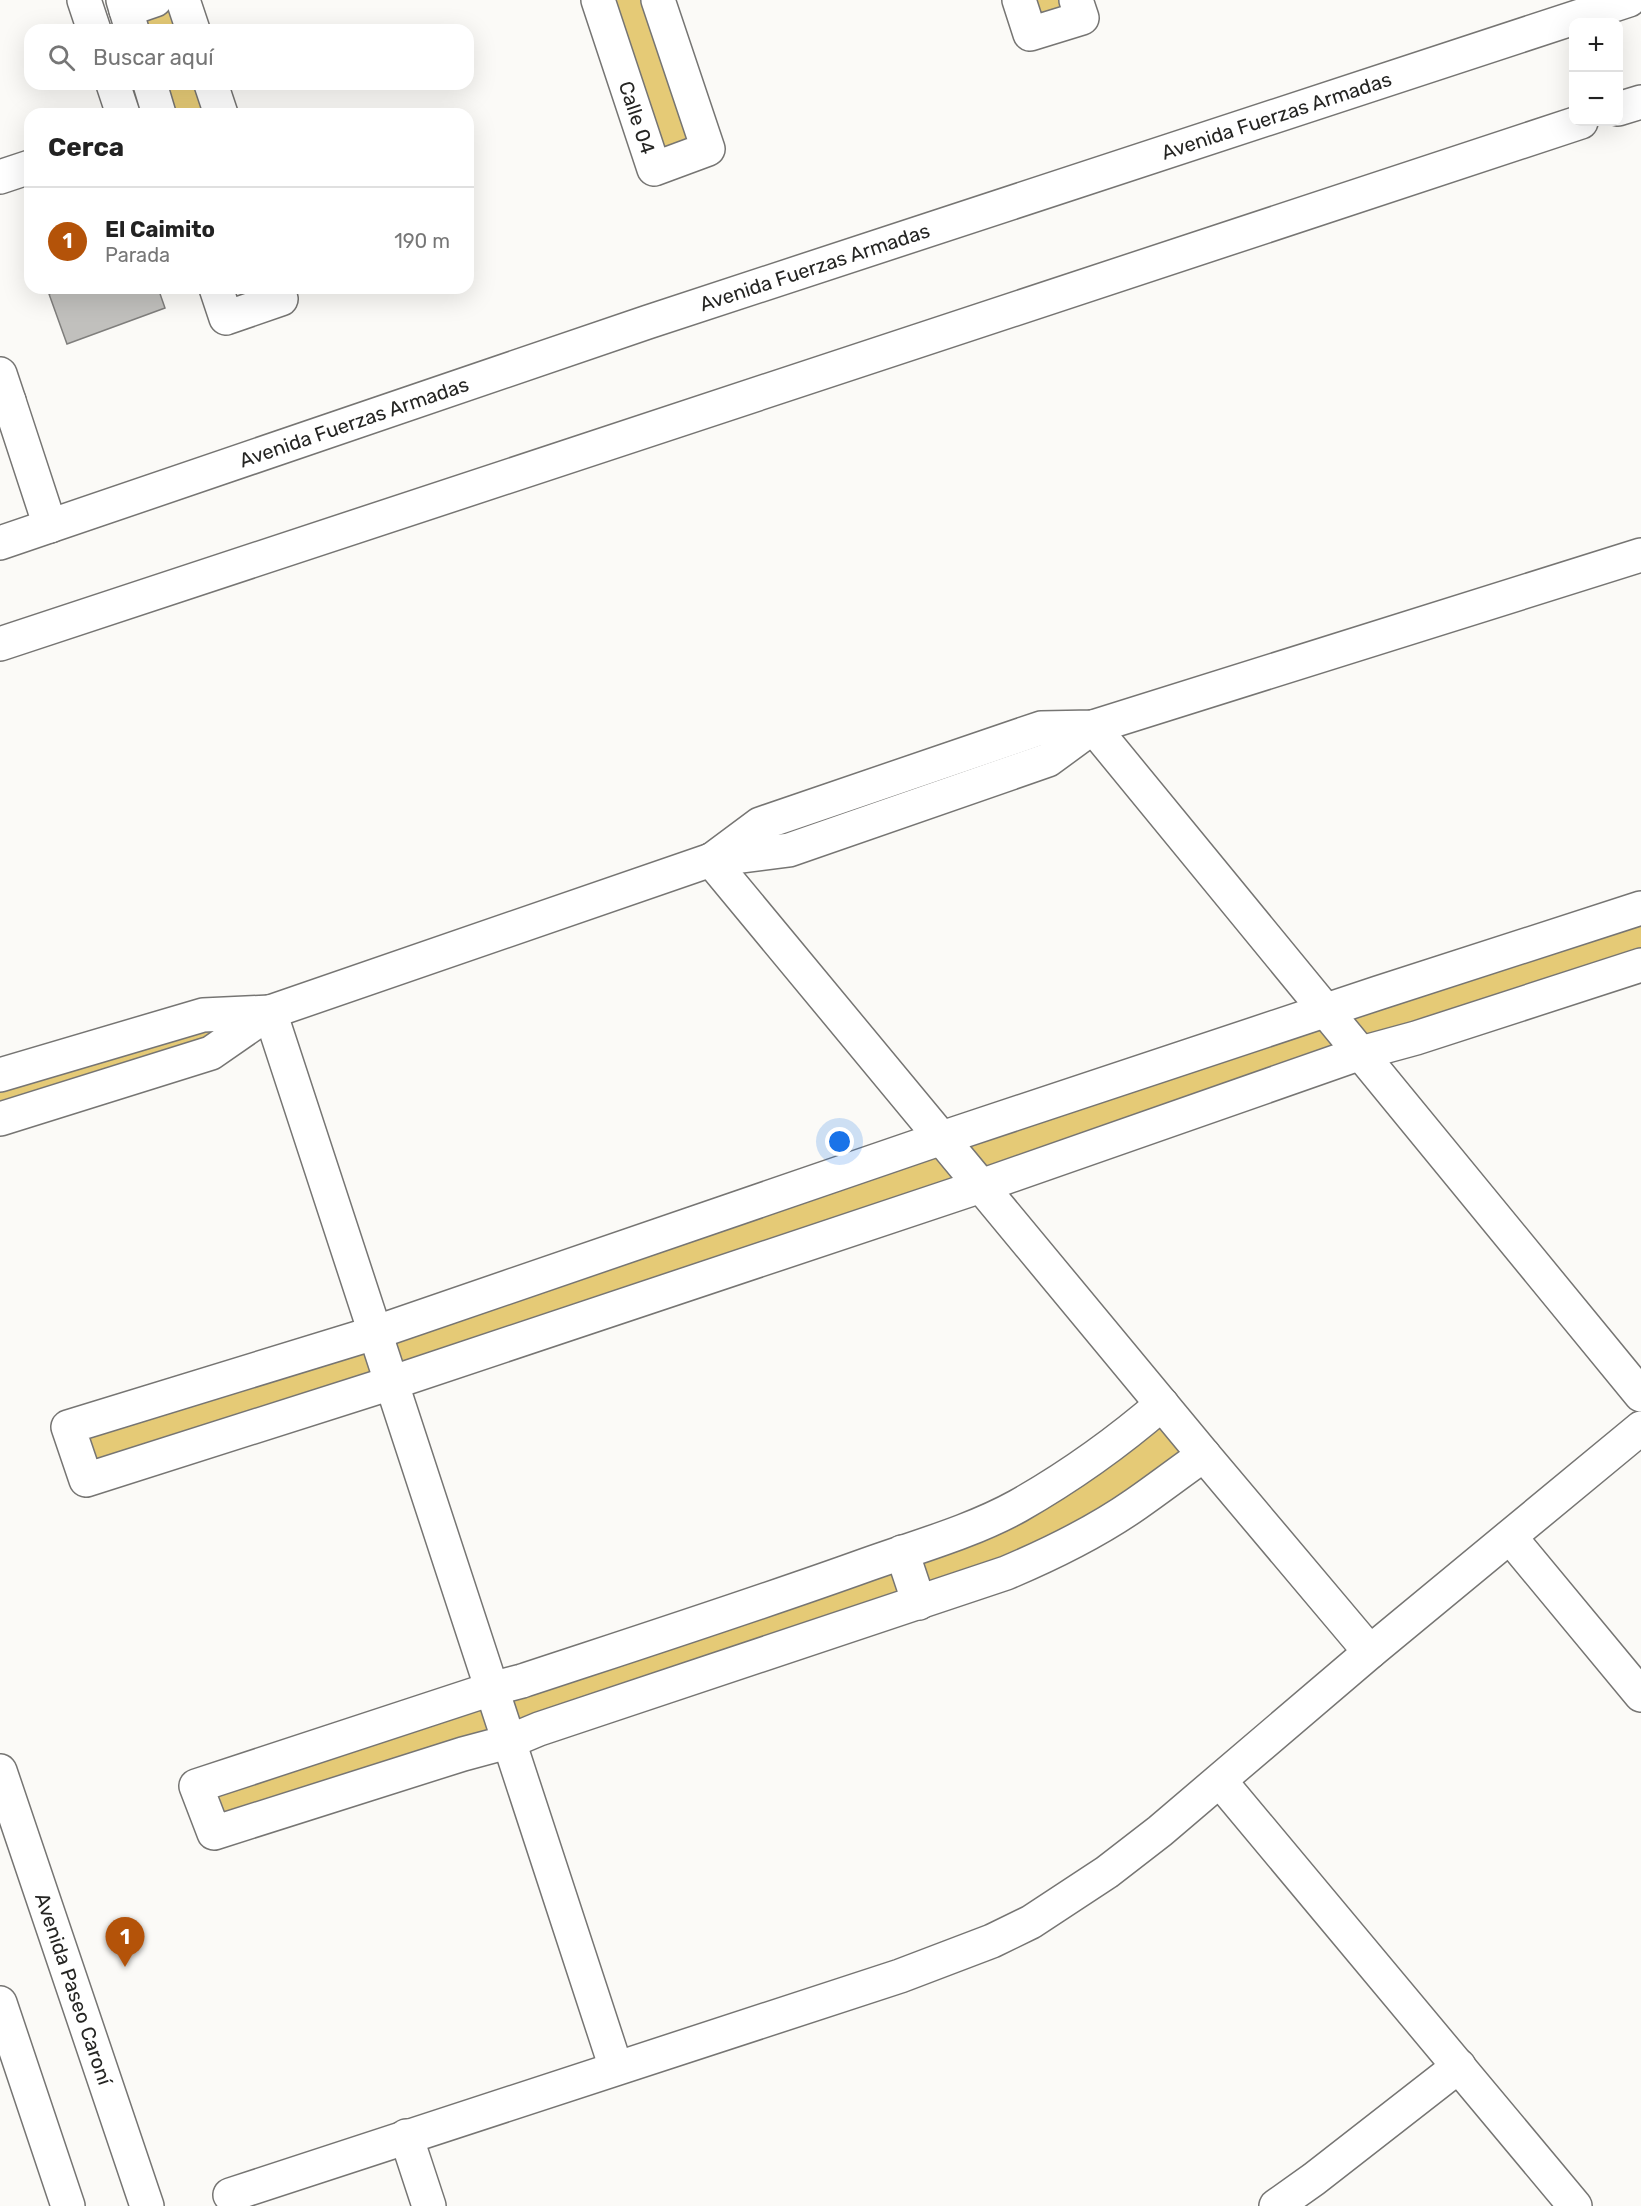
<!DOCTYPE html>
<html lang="es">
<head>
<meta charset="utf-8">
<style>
	:root { --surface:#fff; --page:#f2f2f2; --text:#222; --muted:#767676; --line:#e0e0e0; --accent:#b45309 }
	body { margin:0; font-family:Rubik,sans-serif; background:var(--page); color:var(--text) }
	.controls { position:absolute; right:18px; top:18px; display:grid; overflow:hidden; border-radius:12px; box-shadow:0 6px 24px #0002 }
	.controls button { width:54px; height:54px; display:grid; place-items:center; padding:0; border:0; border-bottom:2px solid var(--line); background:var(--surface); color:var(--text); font:30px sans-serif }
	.you { position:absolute; left:840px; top:1142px; width:21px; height:21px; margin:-15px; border:4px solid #fff; border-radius:50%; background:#1a73e8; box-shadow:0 0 0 9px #1a73e833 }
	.badge { display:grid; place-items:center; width:39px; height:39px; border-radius:50%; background:var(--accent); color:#fff; font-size:20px; font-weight:700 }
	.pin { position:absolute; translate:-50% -50px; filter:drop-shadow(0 2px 3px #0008) }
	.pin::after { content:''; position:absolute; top:32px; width:21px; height:18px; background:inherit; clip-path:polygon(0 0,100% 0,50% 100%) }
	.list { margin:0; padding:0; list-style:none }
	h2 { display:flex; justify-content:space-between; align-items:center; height:78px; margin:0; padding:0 24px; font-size:26px }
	h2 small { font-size:20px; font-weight:400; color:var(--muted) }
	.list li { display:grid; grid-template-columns:39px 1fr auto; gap:18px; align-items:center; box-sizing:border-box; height:108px; padding:0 24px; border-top:2px solid var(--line) }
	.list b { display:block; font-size:22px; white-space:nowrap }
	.list p { margin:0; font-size:20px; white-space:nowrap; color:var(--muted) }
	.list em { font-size:20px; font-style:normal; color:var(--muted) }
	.icon { flex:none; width:33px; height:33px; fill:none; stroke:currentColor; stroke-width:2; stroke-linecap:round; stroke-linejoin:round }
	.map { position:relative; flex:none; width:1641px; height:2206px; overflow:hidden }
	.search { position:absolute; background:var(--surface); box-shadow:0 6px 24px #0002; left:24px; top:24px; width:450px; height:66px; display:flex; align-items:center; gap:15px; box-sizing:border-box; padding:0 21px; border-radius:18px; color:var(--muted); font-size:22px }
	.panel { position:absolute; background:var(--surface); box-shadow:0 6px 24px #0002; left:24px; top:108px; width:450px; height:186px; border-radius:18px }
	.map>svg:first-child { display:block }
	.green { fill:#e5ca76 }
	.building { fill:#c1c0bd; stroke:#7f7e7c; stroke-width:1.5 }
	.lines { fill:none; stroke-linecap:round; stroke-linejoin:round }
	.minor-casing { stroke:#767573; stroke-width:36 }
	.minor { stroke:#fff; stroke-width:33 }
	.labels { text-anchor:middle; stroke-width:4.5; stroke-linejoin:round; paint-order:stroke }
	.street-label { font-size:20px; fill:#252523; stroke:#fff }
</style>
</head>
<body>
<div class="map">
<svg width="1641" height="2206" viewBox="0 0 1641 2206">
	<rect width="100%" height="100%" fill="#fbfaf7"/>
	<g class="green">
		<path d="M123,0H183L193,30H132Z"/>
		<path d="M598,0H658L708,149L654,169Z"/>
		<path d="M1019,0H1076L1030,34Z"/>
		<path d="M150,84H211L221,114H159Z"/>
		<path d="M1641,909V964L86,1480L68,1427Z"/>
		<path d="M270,1012L0,1119V1075Z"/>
		<path d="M1164,1406L1203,1453L1087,1534L214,1833L196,1786L902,1552Z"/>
	</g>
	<path class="building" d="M65,288H158L165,308L67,344L49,294Z"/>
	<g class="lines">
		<defs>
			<g id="minor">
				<path d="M84,0L94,30"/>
				<path d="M123,0L132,30"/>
				<path d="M183,0L193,30"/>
				<path id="s1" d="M598,0L654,169L708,149L658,0"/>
				<path d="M1019,0L1030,34L1082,18L1076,0"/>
				<path d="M126,10L155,0"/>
				<path d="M113,84L123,114"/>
				<path d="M150,84L159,114"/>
				<path d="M211,84L221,114"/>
				<path d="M1618,109L1641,102"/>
				<path d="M0,177L30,167"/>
				<path d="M216,288L226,318L281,299L278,288"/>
				<path d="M0,374L9,401L0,404"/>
				<path d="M9,401L50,526"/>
				<path id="s2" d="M0,543L648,322L1629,0"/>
				<path d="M0,644L1581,122"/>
				<path d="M1093,727L1641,1395"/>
				<path d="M713,859L760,824L1041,728L1093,727L1641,555"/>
				<path d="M711,860L1204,1455L1370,1652"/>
				<path d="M1641,908L1378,993L942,1138L374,1333L68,1427L86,1480L391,1383L981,1186L1361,1053L1416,1038L1641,965"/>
				<path d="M270,1012L616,2068"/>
				<path d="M0,1075L203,1015L270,1012"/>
				<path d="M0,1119L211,1053L270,1012L711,860L789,850L1048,760L1093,727"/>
				<path d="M1162,1404C1118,1442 1069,1477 1018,1506C971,1532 916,1547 866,1565C752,1606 637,1643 522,1681L491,1689L196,1786L214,1833L463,1754L508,1742L539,1729L1006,1573C1051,1554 1096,1532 1136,1504C1159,1488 1181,1471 1204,1455"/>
				<path d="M1510,1537L1641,1695"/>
				<path d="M902,1552L919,1603"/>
				<path id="s3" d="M0,1771L147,2206"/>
				<path d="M1220,1781L1575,2206"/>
				<path d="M0,2003L68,2206"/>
				<path d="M406,2136L429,2206"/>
				<path d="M230,2195L900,1976L992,1941L1031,1922L1107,1872L1160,1831L1370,1652L1641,1428"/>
				<path d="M1276,2206L1314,2179L1459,2066"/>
			</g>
		</defs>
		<use href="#minor" class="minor-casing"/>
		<use href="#minor" class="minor"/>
	</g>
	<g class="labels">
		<g class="street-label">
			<text dy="7" stroke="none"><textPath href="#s2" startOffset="1346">Avenida Fuerzas Armadas</textPath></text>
			<text dy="7" stroke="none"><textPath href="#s1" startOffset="124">Calle 04</textPath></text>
			<text dy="7" stroke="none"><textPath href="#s2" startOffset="860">Avenida Fuerzas Armadas</textPath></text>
			<text dy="7" stroke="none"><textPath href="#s2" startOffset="374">Avenida Fuerzas Armadas</textPath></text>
			<text dy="7" stroke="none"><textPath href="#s3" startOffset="230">Avenida Paseo Caroní</textPath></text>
		</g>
	</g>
</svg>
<div class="controls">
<button>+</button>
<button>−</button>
</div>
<div class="you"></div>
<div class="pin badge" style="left:125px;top:1967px">1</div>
<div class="search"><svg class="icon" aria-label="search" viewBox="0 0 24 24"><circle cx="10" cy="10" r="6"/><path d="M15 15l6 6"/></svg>Buscar aquí</div>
<section class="panel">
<h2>Cerca<small></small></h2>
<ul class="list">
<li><span class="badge">1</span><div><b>El Caimito</b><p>Parada</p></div><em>190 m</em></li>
</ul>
</section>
</div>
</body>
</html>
